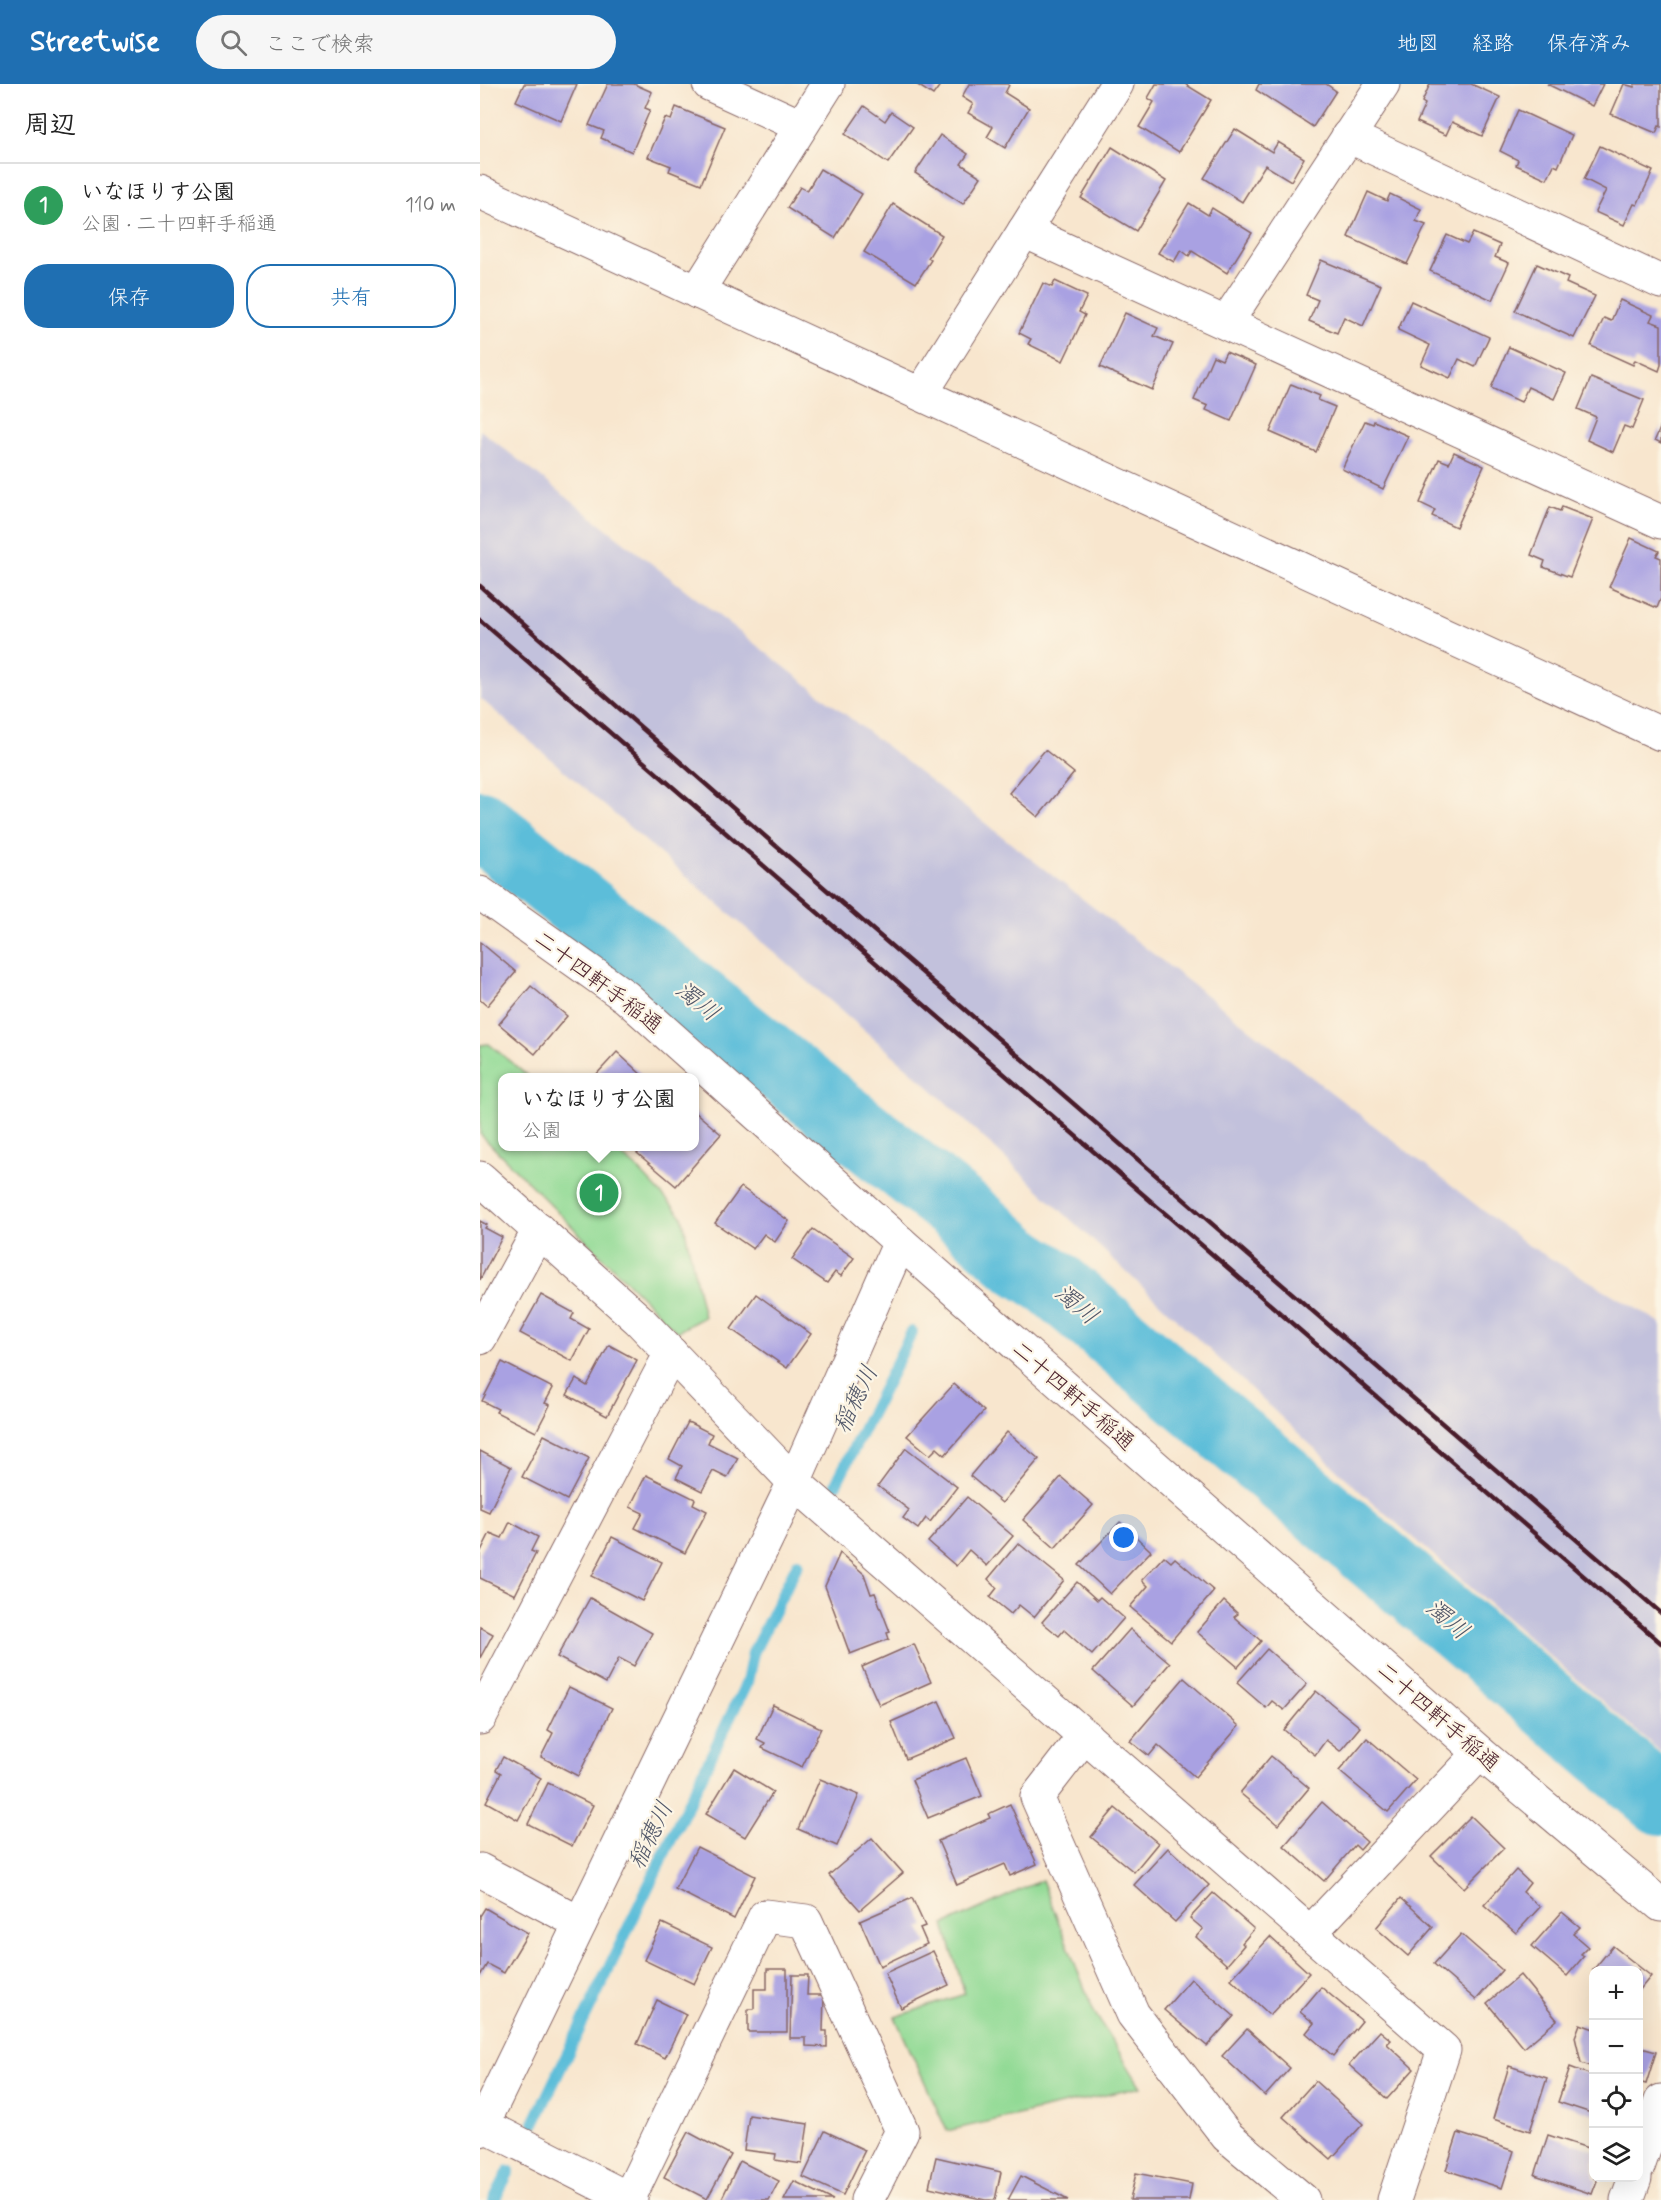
<!DOCTYPE html>
<html lang="ja">
<head>
<meta charset="utf-8">
<style>
	:root { --surface:#fff; --page:#f6f6f6; --text:#222; --muted:#767676; --line:#e0e0e0; --accent:#1f6fb2 }
	body { margin:0; font-family:Mynerve,"Klee One",sans-serif; background:var(--page); color:var(--text) }
	.controls { position:absolute; right:18px; bottom:18px; display:grid; overflow:hidden; border-radius:12px; box-shadow:0 6px 24px #0002 }
	.controls button { width:54px; height:54px; display:grid; place-items:center; padding:0; border:0; border-bottom:2px solid var(--line); background:var(--surface); color:var(--text); font:30px sans-serif }
	.you { position:absolute; left:644px; top:1454px; width:21px; height:21px; margin:-15px; border:4px solid #fff; border-radius:50%; background:#1a73e8; box-shadow:0 0 0 9px #1a73e833 }
	.badge { display:grid; place-items:center; width:39px; height:39px; border-radius:50%; background:var(--accent); color:#fff; font-size:20px; font-weight:700 }
	.pin { position:absolute; translate:-50% -50%; border:3px solid #fff; box-shadow:0 2px 6px #0006 }
	.popup { position:absolute; left:18px; top:989px; width:201px; height:78px; box-sizing:border-box; display:grid; place-content:center; border-radius:12px; background:var(--surface); filter:drop-shadow(0 2px 4px #0005); font-size:20px; white-space:nowrap; color:var(--muted) }
	.popup b { font-size:22px; color:var(--text) }
	.popup::after { content:''; position:absolute; left:50%; top:100%; margin-left:-12px; border:12px solid transparent; border-top-color:var(--surface) }
	.list { margin:0; padding:0; list-style:none }
	h2 { display:flex; justify-content:space-between; align-items:center; height:78px; margin:0; padding:0 24px; font-size:26px }
	h2 small { font-size:20px; font-weight:400; color:var(--muted) }
	.list li { display:grid; grid-template-columns:39px 1fr auto; gap:18px; align-items:center; box-sizing:border-box; height:84px; padding:0 24px; border-top:2px solid var(--line) }
	.list b { display:block; font-size:22px; white-space:nowrap }
	.list p { margin:0; font-size:20px; white-space:nowrap; color:var(--muted) }
	.list em { font-size:20px; font-style:normal; color:var(--muted) }
	.actions { display:flex; gap:12px; padding:18px 24px }
	.actions a { flex:1; padding:14px 0; border:2px solid var(--accent); border-radius:24px; text-align:center; font-size:21px; color:var(--accent) }
	.actions .main { background:var(--accent); color:#fff }
	.icon { flex:none; width:33px; height:33px; fill:none; stroke:currentColor; stroke-width:2; stroke-linecap:round; stroke-linejoin:round }
	.map { position:relative; flex:none; width:1181px; height:2116px; overflow:hidden }
	header { display:flex; align-items:center; gap:36px; box-sizing:border-box; height:84px; padding:0 30px; background:var(--accent); color:#fff }
	header strong { font-size:28px }
	nav { display:flex; gap:33px; margin-inline-start:auto; font-size:21px }
	.search { width:420px; height:54px; background:var(--page); display:flex; align-items:center; gap:15px; box-sizing:border-box; padding:0 21px; border-radius:33px; color:var(--muted); font-size:22px }
	main { display:flex }
	aside { flex:1; background:var(--surface) }
	.map>svg:first-child { display:block }
	.industrial { fill:#c2c1dc }
	.green { fill:#92da95; stroke:#6e7c60; stroke-width:1.5 }
	.lines { fill:none; stroke-linecap:round; stroke-linejoin:round }
	.stream { stroke:#5bbdd9; stroke-width:12 }
	.river { stroke:#5bbdd9; stroke-width:70 }
	.building { fill:#a9a1e2 }
	.minor-casing { stroke:#876564; stroke-width:35 }
	.tertiary-casing { stroke:#876564; stroke-width:35 }
	.minor { stroke:#fff; stroke-width:33 }
	.tertiary { stroke:#fff; stroke-width:33 }
	.rail { stroke:#4a1f2b; stroke-width:4.5 }
	.labels { text-anchor:middle; stroke-width:4.5; stroke-linejoin:round; paint-order:stroke }
	.street-label { font-size:22px; fill:#4a1f2b; stroke:#fcf5e5 }
	.water-label { font-size:24px; font-style:italic; fill:#505668; stroke:#fcf5e5 }
</style>
</head>
<body>
<header>
<strong>Streetwise</strong>
<div class="search"><svg class="icon" aria-label="search" viewBox="0 0 24 24"><circle cx="10" cy="10" r="6"/><path d="M15 15l6 6"/></svg>ここで検索</div>
<nav><a>地図</a><a>経路</a><a>保存済み</a></nav>
</header>
<main>
<aside>
<h2>周辺<small></small></h2>
<ul class="list">
<li><span class="badge" style="background:#2e9e5b">1</span><div><b>いなほりす公園</b><p>公園 · 二十四軒手稲通</p></div><em>110 m</em></li>
</ul>
<div class="actions"><a class="main">保存</a><a>共有</a></div>
</aside>
<div class="map">
<svg width="1181" height="2116" viewBox="0 0 1181 2116">
	<rect width="100%" height="100%" fill="#fcf5e5"/>
	<filter id="ink" filterUnits="userSpaceOnUse"><feTurbulence type="fractalNoise" baseFrequency=".0167" numOctaves="2"/><feDisplacementMap in="SourceGraphic" scale="12" xChannelSelector="R" yChannelSelector="G"/><feConvolveMatrix kernelMatrix="1 2 1 2 8 2 1 2 1" color-interpolation-filters="sRGB"/></filter>
	<filter id="wash" filterUnits="userSpaceOnUse"><feTurbulence type="fractalNoise" baseFrequency=".008" numOctaves="4" result="noise"/><feDisplacementMap in="SourceGraphic" scale="24" xChannelSelector="R" yChannelSelector="G"/><feGaussianBlur stdDeviation="1.35" result="paint"/><feColorMatrix in="noise" values="0 0 0 0 0 0 0 0 0 0 0 0 0 0 0 0 0 1.4 0 .05"/><feComposite in="paint" operator="in"/></filter>
	<g filter="url(#wash)">
		<rect width="100%" height="100%" fill="#f8e6ce"/>
		<path class="industrial" d="M0,346L1046,1160L1181,1239V1668L884,1411L444,998L0,614Z"/>
		<g class="green">
			<path d="M9,960L49,993L23,994V1062L131,1063L158,1085L202,1132L224,1233L197,1248L0,1050V961Z"/>
			<path d="M562,1796L614,1928L661,2003L467,2047L415,1933L485,1910L464,1841Z"/>
		</g>
		<g class="lines">
			<g class="stream">
				<path d="M482,1157L493,1137"/>
				<path d="M356,1400L432,1248"/>
				<path d="M54,2039L267,1598L273,1569L318,1479"/>
				<path d="M14,2116L29,2087"/>
			</g>
			<path class="river" d="M0,741L306,988L493,1137L539,1177L572,1198L1181,1716"/>
		</g>
		<g id="blocks">
			<g class="building">
				<path d="M44,0H97L81,37L36,17Z"/>
				<path d="M128,0H154L172,8L165,24L170,26L152,68L121,54L124,47L109,41Z"/>
				<path d="M436,0H461L453,11Z"/>
				<path d="M489,0H527L529,1L525,9L549,24L525,64L507,53L513,43L488,29L493,20L482,13Z"/>
				<path d="M676,0H705L731,16L699,68L659,43L674,18L668,14Z"/>
				<path d="M779,0H846L856,7L833,43L776,6Z"/>
				<path d="M950,0H991L1020,13L1002,52L972,38L966,51L937,38L945,20L942,18Z"/>
				<path d="M1067,0H1123L1112,22Z"/>
				<path d="M1144,0L1154,3L1155,0H1181V43L1179,42L1176,49L1131,30Z"/>
				<path d="M384,22L405,37L411,28L433,43L408,79L365,50Z"/>
				<path d="M196,23L245,43L221,100L189,87L191,82L168,73L185,34L191,36Z"/>
				<path d="M1038,26L1092,51L1078,83L1074,81L1067,95L1036,81L1038,76L1020,67Z"/>
				<path d="M755,45L792,68L798,58L824,74L811,97L785,81L762,118L724,94Z"/>
				<path d="M460,51L488,70L481,80L501,93L483,120L435,89Z"/>
				<path d="M1120,62L1173,87L1157,121L1154,120L1144,141L1115,128L1126,106L1104,95Z"/>
				<path d="M632,63L686,97L656,147L601,114Z"/>
				<path d="M340,85L382,110L355,154L307,124L320,103L327,107Z"/>
				<path d="M888,108L907,117L910,110L941,125L936,137L946,141L927,180L868,153Z"/>
				<path d="M709,119L728,131L732,124L772,149L747,189L712,167L709,172L701,166L694,178L678,169Z"/>
				<path d="M413,120L462,151L448,174L451,176L436,199L384,168Z"/>
				<path d="M993,149L1020,161L1015,173L1029,179L1012,216L950,187L967,151L987,160Z"/>
				<path d="M841,176L901,201L883,242L864,233L857,249L829,237L838,216L826,211Z"/>
				<path d="M1057,180L1088,194L1086,199L1115,212L1094,254L1035,227Z"/>
				<path d="M575,197L607,212L599,228L605,231L583,277L548,260L551,255L539,249L563,199L572,203Z"/>
				<path d="M1140,216L1173,231L1170,237L1181,241V281L1179,287L1155,276L1153,281L1111,262L1124,234L1131,237Z"/>
				<path d="M931,217L1009,253L995,283L979,275L970,294L941,281L950,261L918,246Z"/>
				<path d="M645,229L678,244L674,252L693,260L672,306L620,283Z"/>
				<path d="M1029,263L1086,289L1074,315L1048,303L1041,318L1011,304Z"/>
				<path d="M746,268L776,281L751,337L726,326L728,322L714,316L733,272L742,276Z"/>
				<path d="M1111,294L1164,316L1152,345L1144,342L1133,368L1107,356L1116,333L1098,325Z"/>
				<path d="M811,300L840,312L838,316L855,323L836,368L790,348Z"/>
				<path d="M885,337L893,340L894,337L928,352L903,405L862,385Z"/>
				<path d="M1181,342V359L1175,356Z"/>
				<path d="M974,368L1004,382L976,443L952,432L955,426L940,419L959,375L969,379Z"/>
				<path d="M1070,423L1080,427L1082,423L1113,435L1090,493L1063,483L1065,477L1051,471Z"/>
				<path d="M1151,454L1179,467L1176,472L1181,474V514L1177,524L1129,503Z"/>
				<path d="M565,666L594,689L558,733L529,709Z"/>
				<path d="M0,858L36,888L7,922L0,916Z"/>
				<path d="M51,902L87,932L55,970L19,940Z"/>
				<path d="M137,968L165,994H113Z"/>
				<path d="M215,1028L241,1050L196,1102L157,1069L163,1062H215Z"/>
				<path d="M261,1103L309,1137L295,1158L284,1150L273,1165L235,1139Z"/>
				<path d="M0,1137L7,1141L5,1144L22,1153L0,1196Z"/>
				<path d="M333,1145L374,1174L361,1192L355,1188L347,1199L312,1175Z"/>
				<path d="M276,1210L331,1250L307,1284L251,1245Z"/>
				<path d="M61,1211L94,1229L91,1235L109,1245L92,1277L40,1249Z"/>
				<path d="M129,1261L157,1276L127,1332L87,1311L96,1295L107,1302Z"/>
				<path d="M22,1278L73,1304L65,1319L70,1321L56,1348L16,1328L18,1325L2,1317Z"/>
				<path d="M474,1300L504,1327L465,1371L457,1364L450,1371L427,1352Z"/>
				<path d="M208,1338L232,1350L228,1359L258,1374L247,1394L233,1387L222,1407L196,1394L202,1382L189,1375Z"/>
				<path d="M527,1348L559,1375L522,1419L490,1392Z"/>
				<path d="M64,1351L109,1374L87,1416L42,1393Z"/>
				<path d="M426,1364L477,1403L450,1438L446,1434L438,1445L423,1434L429,1426L398,1402Z"/>
				<path d="M0,1367L31,1383L9,1428L0,1424Z"/>
				<path d="M166,1391L215,1415L213,1420L227,1427L205,1469L155,1444L163,1429L150,1423Z"/>
				<path d="M581,1393L613,1421L575,1464L543,1436Z"/>
				<path d="M487,1413L533,1452L507,1482L489,1466L476,1482L448,1458Z"/>
				<path d="M30,1438L58,1453L51,1467L56,1469L35,1511L0,1494V1469L10,1449L22,1454Z"/>
				<path d="M640,1438L671,1467L630,1510L599,1481Z"/>
				<path d="M132,1453L182,1478L162,1517L112,1492Z"/>
				<path d="M538,1459L584,1496L554,1533L539,1521L531,1530L510,1513L517,1504L508,1495Z"/>
				<path d="M360,1469L384,1490L391,1510L395,1509L410,1548L407,1549L409,1555L370,1570L345,1502Z"/>
				<path d="M684,1472L691,1478L695,1474L734,1507L691,1557L650,1523L668,1502L662,1496Z"/>
				<path d="M597,1498L617,1516L620,1513L644,1534L612,1571L584,1546L579,1552L562,1538Z"/>
				<path d="M110,1514L172,1549L154,1582L139,1574L126,1599L77,1573Z"/>
				<path d="M744,1517L758,1530L754,1533L781,1557L758,1583L717,1548Z"/>
				<path d="M0,1543L13,1550L0,1574Z"/>
				<path d="M650,1545L690,1579L653,1622L613,1587Z"/>
				<path d="M434,1560L451,1598L399,1621L382,1583Z"/>
				<path d="M787,1565L827,1600L804,1626L792,1617L786,1624L757,1599Z"/>
				<path d="M704,1594L759,1642L715,1693L678,1661L669,1672L650,1657Z"/>
				<path d="M89,1603L132,1624L98,1692L61,1673L73,1649L68,1646Z"/>
				<path d="M836,1607L880,1643L860,1667L846,1656L835,1671L804,1646Z"/>
				<path d="M459,1617L476,1654L426,1675L411,1638Z"/>
				<path d="M293,1621L341,1644L322,1683L282,1664L285,1659L277,1655Z"/>
				<path d="M887,1654L936,1696L908,1728L859,1687Z"/>
				<path d="M791,1672L829,1704L798,1741L760,1709Z"/>
				<path d="M23,1673L61,1694L38,1736L6,1718L21,1689L16,1686Z"/>
				<path d="M486,1674L502,1712L448,1734L432,1696Z"/>
				<path d="M254,1684L293,1708L265,1753L226,1730Z"/>
				<path d="M340,1695L379,1711L357,1762L318,1745Z"/>
				<path d="M68,1699L113,1721L92,1762L48,1740Z"/>
				<path d="M842,1718L887,1758L880,1766L875,1761L844,1797L804,1762Z"/>
				<path d="M530,1720L557,1780L530,1792L525,1780L477,1801L458,1757L510,1734L508,1730Z"/>
				<path d="M635,1724L678,1759L654,1788L611,1753Z"/>
				<path d="M991,1732L1024,1764L984,1804L951,1772Z"/>
				<path d="M392,1754L423,1789L380,1826L349,1791Z"/>
				<path d="M217,1763L275,1792L254,1835L195,1805Z"/>
				<path d="M688,1764L729,1801L695,1838L654,1801Z"/>
				<path d="M1036,1786L1050,1799L1043,1808L1060,1823L1036,1849L1004,1821Z"/>
				<path d="M733,1809L774,1845L762,1859L764,1861L747,1881L716,1853L723,1845L710,1834Z"/>
				<path d="M432,1814L445,1842L440,1844L447,1860L400,1882L380,1837Z"/>
				<path d="M921,1814L953,1843L928,1872L896,1844Z"/>
				<path d="M5,1824L48,1849L24,1889L7,1880L0,1892V1832Z"/>
				<path d="M1082,1828L1100,1843L1093,1850L1108,1863L1101,1870L1104,1872L1087,1892L1052,1862Z"/>
				<path d="M182,1839L232,1863L214,1900L164,1876Z"/>
				<path d="M981,1850L1022,1886L996,1916L954,1880Z"/>
				<path d="M790,1853L829,1889L790,1931L751,1895Z"/>
				<path d="M1133,1862L1171,1892L1158,1908V1886H1113Z"/>
				<path d="M453,1867L469,1901L421,1924L405,1889Z"/>
				<path d="M287,1885H307V1948H268V1925H274V1905H287Z"/>
				<path d="M312,1891H328L327,1911H344L343,1947H347V1963L326,1962V1954H310Z"/>
				<path d="M1040,1891L1077,1936L1044,1964L1007,1919Z"/>
				<path d="M711,1895L754,1932L727,1962L684,1926Z"/>
				<path d="M841,1903L882,1937L853,1972L826,1949L834,1939L820,1928Z"/>
				<path d="M177,1916L206,1930L185,1974L157,1960Z"/>
				<path d="M1100,1940L1114,1945V1983L1101,1979L1095,1953Z"/>
				<path d="M767,1945L810,1984L785,2012L742,1972Z"/>
				<path d="M900,1947L911,1956L907,1960L934,1985L907,2015L869,1981Z"/>
				<path d="M1158,1963L1176,1968L1166,2000L1158,1998Z"/>
				<path d="M1029,1982L1067,1994L1050,2047L1013,2035Z"/>
				<path d="M1090,1983L1114,1992V2030L1078,2018Z"/>
				<path d="M835,1997L883,2040L851,2075L803,2033Z"/>
				<path d="M269,2031L328,2040L322,2080L295,2076L296,2070L264,2066Z"/>
				<path d="M345,2047L385,2066L363,2111L323,2093Z"/>
				<path d="M208,2048L251,2071L227,2115L184,2093Z"/>
				<path d="M978,2049L1034,2067L1022,2104L966,2086Z"/>
				<path d="M1068,2051L1114,2066V2094H1118L1112,2110L1055,2091Z"/>
				<path d="M456,2073L521,2088L515,2116H505L449,2103Z"/>
				<path d="M260,2077L299,2097L289,2116H246L242,2114Z"/>
				<path d="M656,2089L712,2100L709,2116H650Z"/>
				<path d="M541,2092L588,2116H528Z"/>
				<path d="M314,2097L353,2116H304Z"/>
			</g>
		</g>
	</g>
	<g filter="url(#ink)">
		<use href="#blocks" fill-opacity="0" stroke="#876564" stroke-width="1.5"/>
		<g class="lines">
			<defs>
				<g id="minor">
					<path d="M229,0L321,42"/>
					<path d="M868,52L1181,198"/>
					<path d="M0,108L1181,650"/>
					<path d="M544,147L1181,438"/>
					<path d="M217,208L348,0"/>
					<path d="M746,239L903,0"/>
					<path d="M441,310L637,0"/>
					<path d="M0,1094L159,1236L314,1398L964,1966L914,2116"/>
					<path d="M0,1254L59,1146"/>
					<path d="M0,1634L191,1269"/>
					<path d="M605,1651L557,1713L653,1930L747,2052L823,2116"/>
					<path d="M0,1786L100,1839"/>
					<path d="M830,1849L1000,1669"/>
					<path d="M3,2041L151,2116"/>
					<path d="M0,2046L314,1398L420,1158"/>
					<path d="M1158,2083L1181,2017"/>
					<path d="M148,2116L285,1832L326,1837L422,2047L387,2116"/>
					<path d="M1147,2116L1155,2094"/>
				</g>
				<path id="tertiary" d="M0,809L146,913L420,1158L1000,1669L1181,1821"/>
			</defs>
			<use href="#minor" class="minor-casing"/>
			<use href="#tertiary" class="tertiary-casing"/>
			<use href="#minor" class="minor"/>
			<use href="#tertiary" class="tertiary"/>
			<g class="rail">
				<path d="M0,502L295,761L1181,1529"/>
				<path d="M0,536L1181,1559"/>
			</g>
		</g>
	</g>
	<g class="labels">
		<g class="street-label">
			<text transform="translate(119 897) rotate(37)" y="8">二十四軒手稲通</text>
			<text transform="translate(594 1311) rotate(41)" y="8">二十四軒手稲通</text>
			<text transform="translate(959 1632) rotate(41)" y="8">二十四軒手稲通</text>
		</g>
		<g class="water-label">
			<text transform="translate(218 917) rotate(39)" y="8">濁川</text>
			<text transform="translate(597 1220) rotate(40)" y="8">濁川</text>
			<text transform="translate(375 1315) rotate(-64)" y="8">稲穂川</text>
			<text transform="translate(968 1535) rotate(40)" y="8">濁川</text>
			<text transform="translate(170 1751) rotate(-64)" y="8">稲穂川</text>
		</g>
	</g>
</svg>
<div class="controls">
<button>+</button>
<button>−</button>
<button><svg class="icon" aria-label="locate" viewBox="0 0 24 24"><circle cx="12" cy="12" r="6"/><path d="M12 2v4M12 18v4M2 12h4M18 12h4"/></svg></button>
<button><svg class="icon" aria-label="layers" viewBox="0 0 24 24"><path d="M12 4l9 5-9 5-9-5zM3 14l9 5 9-5"/></svg></button>
</div>
<div class="you"></div>
<div class="pin badge" style="left:119px;top:1109px;background:#2e9e5b">1</div>
<div class="popup"><b>いなほりす公園</b>公園</div>
</div>
</main>
</body>
</html>
